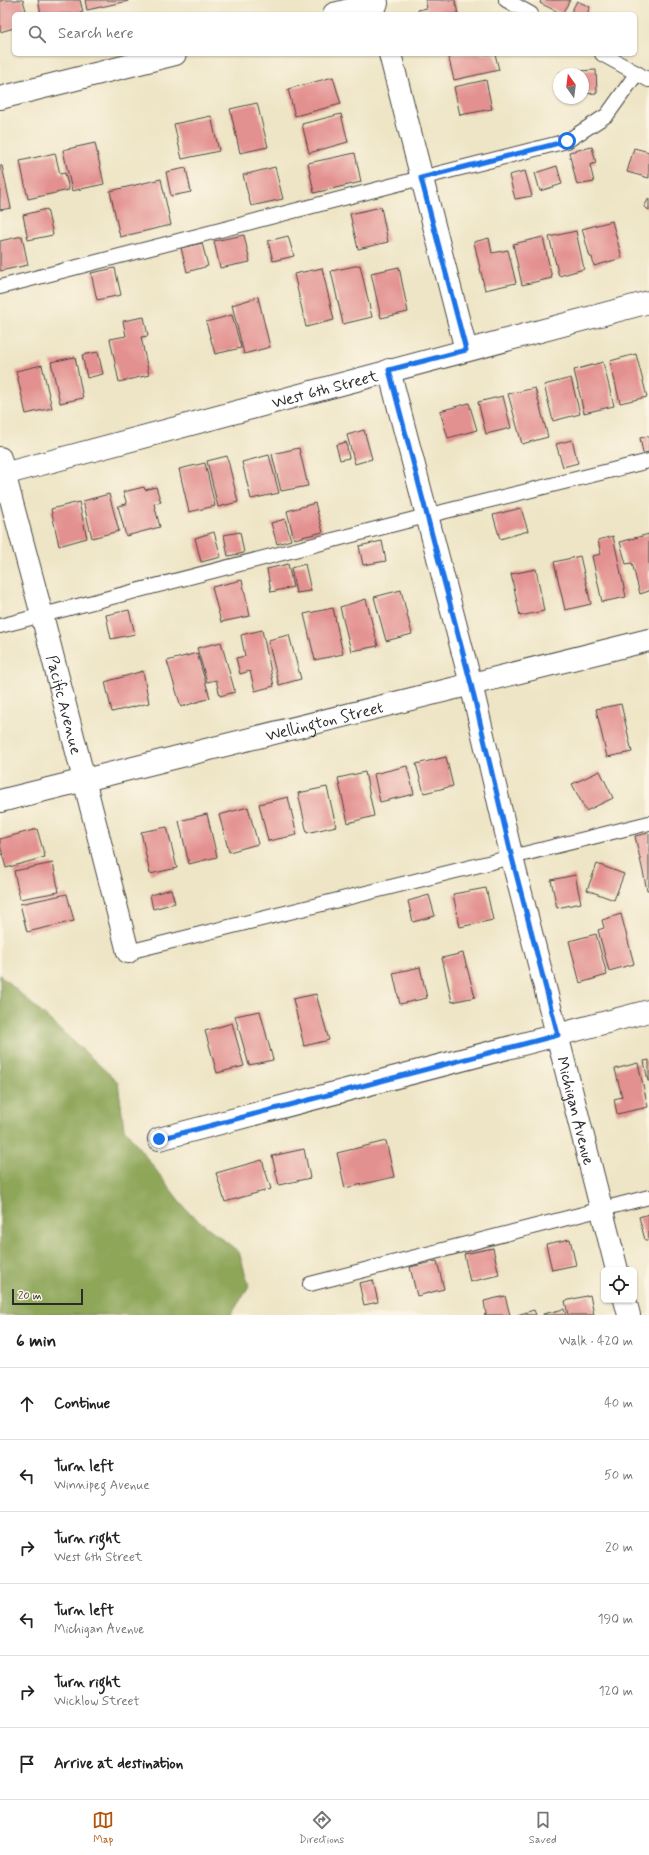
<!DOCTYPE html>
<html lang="en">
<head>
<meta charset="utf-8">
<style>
	:root { --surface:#fff; --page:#f6f6f6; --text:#222; --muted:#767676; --line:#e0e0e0; --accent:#b45309 }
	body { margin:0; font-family:Mynerve,sans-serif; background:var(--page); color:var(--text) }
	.controls { position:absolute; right:12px; bottom:12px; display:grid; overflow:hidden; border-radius:6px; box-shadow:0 1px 3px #0004 }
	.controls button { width:36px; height:36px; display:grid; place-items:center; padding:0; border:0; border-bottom:1px solid var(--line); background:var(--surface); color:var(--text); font:20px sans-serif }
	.compass { position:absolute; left:553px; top:68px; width:36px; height:36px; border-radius:50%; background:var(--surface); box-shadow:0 1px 3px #0004; rotate:346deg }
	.scale { position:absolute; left:12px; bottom:10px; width:71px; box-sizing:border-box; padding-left:4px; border:2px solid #2b2b2b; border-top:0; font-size:11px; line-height:14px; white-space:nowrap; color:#2b2b2b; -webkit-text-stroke:3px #fcf5e5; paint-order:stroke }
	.stop { position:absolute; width:12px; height:12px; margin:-9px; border:3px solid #1a73e8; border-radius:50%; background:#fff }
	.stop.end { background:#1a73e8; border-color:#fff; box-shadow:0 1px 4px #0008 }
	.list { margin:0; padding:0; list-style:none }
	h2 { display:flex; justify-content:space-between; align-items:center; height:52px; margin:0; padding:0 16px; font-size:17px }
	h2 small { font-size:13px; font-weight:400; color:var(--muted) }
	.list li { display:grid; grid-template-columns:26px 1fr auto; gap:12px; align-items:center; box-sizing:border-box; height:72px; padding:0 16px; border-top:1px solid var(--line) }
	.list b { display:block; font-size:15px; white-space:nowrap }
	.list p { margin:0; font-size:13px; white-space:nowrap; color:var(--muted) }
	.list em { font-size:13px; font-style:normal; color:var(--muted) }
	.icon { flex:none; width:22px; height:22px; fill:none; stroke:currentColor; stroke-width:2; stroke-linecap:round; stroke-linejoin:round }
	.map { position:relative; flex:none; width:649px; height:1315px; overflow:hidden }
	.search { position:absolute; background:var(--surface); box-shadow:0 1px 3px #0004; left:12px; right:12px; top:12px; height:44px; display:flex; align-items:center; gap:10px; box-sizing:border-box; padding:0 14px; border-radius:6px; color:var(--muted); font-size:15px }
	.sheet { height:484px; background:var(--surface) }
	nav { display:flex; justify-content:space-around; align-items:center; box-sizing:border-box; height:56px; border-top:1px solid var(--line); background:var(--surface); font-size:11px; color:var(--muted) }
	nav a { display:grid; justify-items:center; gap:2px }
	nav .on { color:var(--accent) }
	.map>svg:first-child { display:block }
	.forest { fill:#8da658; stroke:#5c6842 }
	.building { fill:#e39190 }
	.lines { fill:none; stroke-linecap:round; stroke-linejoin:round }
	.service-casing { stroke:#484742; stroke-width:16 }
	.minor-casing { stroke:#484742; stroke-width:24 }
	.service { stroke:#fff; stroke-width:14 }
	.minor { stroke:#fff; stroke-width:22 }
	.route { stroke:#1a73e8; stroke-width:5 }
	.labels { text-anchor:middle; stroke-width:3.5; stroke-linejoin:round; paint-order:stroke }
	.street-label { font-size:16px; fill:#2b2b2b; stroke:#fcf5e5 }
</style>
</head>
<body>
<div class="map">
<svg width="649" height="1315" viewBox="0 0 649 1315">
	<rect width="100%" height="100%" fill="#fcf5e5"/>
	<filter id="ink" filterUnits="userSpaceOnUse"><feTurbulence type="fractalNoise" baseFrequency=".025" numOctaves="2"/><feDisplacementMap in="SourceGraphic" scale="8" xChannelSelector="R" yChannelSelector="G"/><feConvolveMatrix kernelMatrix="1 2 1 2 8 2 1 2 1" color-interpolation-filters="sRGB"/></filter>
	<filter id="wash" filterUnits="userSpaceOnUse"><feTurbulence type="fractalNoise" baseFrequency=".012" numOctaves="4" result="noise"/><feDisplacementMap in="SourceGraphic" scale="16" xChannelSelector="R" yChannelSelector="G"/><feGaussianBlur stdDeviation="0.9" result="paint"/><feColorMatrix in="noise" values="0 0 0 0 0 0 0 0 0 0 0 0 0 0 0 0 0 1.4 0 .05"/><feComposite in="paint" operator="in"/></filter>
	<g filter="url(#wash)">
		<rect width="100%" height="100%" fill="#eee5c6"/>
		<path class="forest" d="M0,975L118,1082L124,1128L187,1211L239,1252L249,1286L231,1315H0Z"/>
		<g id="blocks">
			<g class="building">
				<path d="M3,0H23L27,14H14V28L0,32V1Z"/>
				<path d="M38,0H80L83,12L74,14H41Z"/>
				<path d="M85,0H128V1L87,10Z"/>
				<path d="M425,0H455L458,14H419L418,10L427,8Z"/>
				<path d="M541,0H570L562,14L540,3Z"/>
				<path d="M577,1L590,7L587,14H570Z"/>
				<path d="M451,54H495L499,70L454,80L448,55Z"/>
				<path d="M596,70L597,93L583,94V74H560V72Z"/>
				<path d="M333,77L341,104L295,116L288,89Z"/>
				<path d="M486,80L492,109L460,115L454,87Z"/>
				<path d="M257,103L268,147L240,153L230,109Z"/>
				<path d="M341,114L348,142L309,153L302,124Z"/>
				<path d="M211,116L219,151L182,159L174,124Z"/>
				<path d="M95,143L104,184L72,191L63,150Z"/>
				<path d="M592,147L596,163L590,165L594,182L577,185L569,152Z"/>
				<path d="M634,148L649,152V178L627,172Z"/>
				<path d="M55,153L60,174L65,173L69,190L28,199L20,161Z"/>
				<path d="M355,153L361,182L314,193L308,163Z"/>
				<path d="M0,166H2L11,208L0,210Z"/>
				<path d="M557,166L562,184L540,191L535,173Z"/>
				<path d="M275,167L283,199L251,206L243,175Z"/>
				<path d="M186,168L191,192L171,196L166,172Z"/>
				<path d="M525,171L532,196L515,199L509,175Z"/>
				<path d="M161,179L171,225L120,237L110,191Z"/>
				<path d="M649,198V210L644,207Z"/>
				<path d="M381,207L388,242L358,249L350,214Z"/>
				<path d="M47,209L53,235L28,240L23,215Z"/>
				<path d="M612,221L622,258L594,266L592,257H590L582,229Z"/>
				<path d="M576,231L584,269L559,276L549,237Z"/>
				<path d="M244,235L250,262L220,268L214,241Z"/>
				<path d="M22,236L28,265L0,271V241Z"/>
				<path d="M288,236L294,256L273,261L268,241Z"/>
				<path d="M543,237L552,278L522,285L513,244Z"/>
				<path d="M489,238L492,253L508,250L516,283L485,290L474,242Z"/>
				<path d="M202,243L208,266L187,272L181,248Z"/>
				<path d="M360,265L372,317L343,324L331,271Z"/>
				<path d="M399,267L408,312L381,318L371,273Z"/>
				<path d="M115,268L121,295L97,300L91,273Z"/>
				<path d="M322,268L334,320L306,327L294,274Z"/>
				<path d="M258,297L270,347L244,354L232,305Z"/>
				<path d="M232,315L241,348L215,354L206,322Z"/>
				<path d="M144,317L148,336L141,337L149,375L119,382L110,339L126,336L123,321Z"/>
				<path d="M98,352L103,374L87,378L82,355Z"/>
				<path d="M636,354L647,397L620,403L610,361Z"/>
				<path d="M75,357L83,398L60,403L51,362Z"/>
				<path d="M603,362L614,406L584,413L574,370Z"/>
				<path d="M42,365L52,408L26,414L16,371Z"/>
				<path d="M571,378L580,414L553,421L544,385Z"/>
				<path d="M535,388L548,437L522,444L508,394Z"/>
				<path d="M503,396L511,428L486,434L478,402Z"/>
				<path d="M469,403L477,430L448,438L440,411Z"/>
				<path d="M364,430L372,459L355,464L347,435Z"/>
				<path d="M649,436V452L643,453L640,438Z"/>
				<path d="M572,440L578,463L563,467L556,444Z"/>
				<path d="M346,442L349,458L340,460L336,445Z"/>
				<path d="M299,448L308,486L281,491L272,454Z"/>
				<path d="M269,455L279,493L251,499L242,462Z"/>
				<path d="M227,456L238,502L218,507L207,461Z"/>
				<path d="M205,463L215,506L189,512L179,469Z"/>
				<path d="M144,487L145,490L156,487L161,502L154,504L160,527L126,536L118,506L127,504L123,492Z"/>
				<path d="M109,494L119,531L92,538L83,501Z"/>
				<path d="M79,502L87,538L59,546L51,509Z"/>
				<path d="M315,503L323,532L294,539L287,511Z"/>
				<path d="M521,508L528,531L500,539L493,515Z"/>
				<path d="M285,519L291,540L277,544L271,523Z"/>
				<path d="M214,532L221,557L201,562L195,538Z"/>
				<path d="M240,532L244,553L228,556L224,535Z"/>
				<path d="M649,534V591L640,594L632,563L626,564L620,542Z"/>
				<path d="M613,536L626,597L602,602L592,556L601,554L598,540Z"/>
				<path d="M382,541L386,561L363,565L359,546Z"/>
				<path d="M580,556L591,604L565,610L554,562Z"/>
				<path d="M288,564L293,587L271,592L267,569Z"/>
				<path d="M305,564L311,591L296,593L291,568Z"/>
				<path d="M536,569L544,611L520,616L511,574Z"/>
				<path d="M242,580L250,616L221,622L212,587Z"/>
				<path d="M401,590L412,634L386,641L374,597Z"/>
				<path d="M366,599L378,646L351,651L340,607Z"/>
				<path d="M333,608L343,654L315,660L304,614Z"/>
				<path d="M129,610L135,634L111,639L106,615Z"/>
				<path d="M262,630L274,686L255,691L250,671L240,674L236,658L245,656L241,635Z"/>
				<path d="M289,635L301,679L279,685L268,640Z"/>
				<path d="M221,642L235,692L220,696L216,680L207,682L197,648Z"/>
				<path d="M197,653L210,698L181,707L167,661Z"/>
				<path d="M143,671L149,703L112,712L105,682Z"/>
				<path d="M621,704L632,752L607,757L596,709Z"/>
				<path d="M446,757L453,786L424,793L416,764Z"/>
				<path d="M407,766L414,794L380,802L374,774Z"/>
				<path d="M600,771L613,798L586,811L572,784Z"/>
				<path d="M365,772L374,816L348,823L338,778Z"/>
				<path d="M327,787L336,826L307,833L298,793Z"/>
				<path d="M288,797L297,835L268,841L259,804Z"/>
				<path d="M248,807L258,844L229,852L219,815Z"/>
				<path d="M207,814L217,857L189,864L179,821Z"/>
				<path d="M167,827L177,868L150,874L141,832Z"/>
				<path d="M37,829L45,857L6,868L0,845V839Z"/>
				<path d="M649,833V890H647L635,836Z"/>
				<path d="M53,863L59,892L20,899L14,871Z"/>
				<path d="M597,864L624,874L614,900L587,890Z"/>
				<path d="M575,875L581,903L557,908L551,880Z"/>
				<path d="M486,888L493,920L460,927L453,894Z"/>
				<path d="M171,889L175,903L153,909L150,895Z"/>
				<path d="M67,894L74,921L27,932L20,904Z"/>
				<path d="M429,895L435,916L413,922L408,901Z"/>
				<path d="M621,914L634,964L609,971L598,930L604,928L602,920Z"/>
				<path d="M596,934L607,975L580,983L569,941Z"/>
				<path d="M463,953L475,997L452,1002L442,958Z"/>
				<path d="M420,967L427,998L400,1004L393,973Z"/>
				<path d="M316,994L329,1040L304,1046L293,999Z"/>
				<path d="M260,1011L273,1060L249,1065L235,1016Z"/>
				<path d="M232,1023L244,1066L217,1073L205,1031Z"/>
				<path d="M649,1060V1081H648L644,1061Z"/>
				<path d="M638,1063L648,1107L617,1114L614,1099L622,1097L615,1069Z"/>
				<path d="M386,1141L394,1177L345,1188L337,1153Z"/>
				<path d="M304,1149L310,1178L279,1185L272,1156Z"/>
				<path d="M262,1160L271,1189L225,1202L216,1173Z"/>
				<path d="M649,1214V1240H645L639,1217Z"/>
				<path d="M570,1239L576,1265L552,1270L546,1244Z"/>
				<path d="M493,1248L499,1275L470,1282L464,1254Z"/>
				<path d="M437,1261L444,1289L417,1296L410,1267Z"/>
				<path d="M373,1280L378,1302L364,1305L359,1283Z"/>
				<path d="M590,1295L594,1315H568L565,1301Z"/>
				<path d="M505,1296L510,1315H484L486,1314L484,1301Z"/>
				<path d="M564,1309L566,1315H543V1314Z"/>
				<path d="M534,1310L536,1315H517Z"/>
			</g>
		</g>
	</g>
	<g filter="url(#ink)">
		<use href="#blocks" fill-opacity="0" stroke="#484742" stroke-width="1"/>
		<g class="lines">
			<defs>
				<g id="service">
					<path d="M506,0L531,14"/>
					<path d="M602,54L649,80"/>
					<path d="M0,287L421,178L567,141L607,115L637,73"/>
					<path d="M0,626L426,516L649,461"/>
					<path d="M128,952L649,823"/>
					<path d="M310,1284L649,1197"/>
				</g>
				<g id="minor">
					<path d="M334,14L377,3"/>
					<path d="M390,54L466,350"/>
					<path d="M0,98L175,54"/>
					<path id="s1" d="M389,370L471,684L512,858L617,1270"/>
					<path id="s2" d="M0,458L42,615L128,952"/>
					<path id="s3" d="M0,475L649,302"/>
					<path id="s4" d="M0,801L649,640"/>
					<path d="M159,1139L649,1011"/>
					<path d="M625,1300L629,1315"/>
				</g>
			</defs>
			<use href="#service" class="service-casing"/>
			<use href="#minor" class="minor-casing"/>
			<use href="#service" class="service"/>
			<use href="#minor" class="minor"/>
		</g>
	</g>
	<g class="lines" filter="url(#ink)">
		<path class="route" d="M159,1139L558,1035L512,858L471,684L389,370L466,350L421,178L567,141"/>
	</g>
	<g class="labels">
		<g class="street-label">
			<text dy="6" stroke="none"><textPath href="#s3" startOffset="336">West 6th Street</textPath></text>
			<text dy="6" stroke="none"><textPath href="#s2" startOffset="255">Pacific Avenue</textPath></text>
			<text dy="6" stroke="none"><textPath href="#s4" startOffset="334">Wellington Street</textPath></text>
			<text dy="6" stroke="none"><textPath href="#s1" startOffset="764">Michigan Avenue</textPath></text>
		</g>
	</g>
</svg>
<div class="controls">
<button><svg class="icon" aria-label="locate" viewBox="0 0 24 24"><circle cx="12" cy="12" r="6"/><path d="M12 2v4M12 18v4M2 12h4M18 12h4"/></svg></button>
</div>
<svg class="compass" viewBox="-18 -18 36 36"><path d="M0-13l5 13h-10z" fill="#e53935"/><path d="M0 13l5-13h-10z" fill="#767676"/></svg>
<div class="scale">20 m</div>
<div class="stop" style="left:567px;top:141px"></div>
<div class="stop end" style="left:159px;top:1139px"></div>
<div class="search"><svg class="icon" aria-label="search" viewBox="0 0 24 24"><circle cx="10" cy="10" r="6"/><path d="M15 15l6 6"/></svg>Search here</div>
</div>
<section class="sheet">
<h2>6 min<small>Walk · 420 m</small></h2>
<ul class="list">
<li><svg class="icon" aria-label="ahead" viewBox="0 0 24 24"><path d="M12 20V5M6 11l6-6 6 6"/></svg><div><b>Continue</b></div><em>40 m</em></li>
<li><svg class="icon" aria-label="left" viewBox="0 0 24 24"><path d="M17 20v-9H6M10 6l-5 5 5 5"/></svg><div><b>Turn left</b><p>Winnipeg Avenue</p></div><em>50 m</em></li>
<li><svg class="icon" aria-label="right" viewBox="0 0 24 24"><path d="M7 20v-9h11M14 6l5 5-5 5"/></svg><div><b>Turn right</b><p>West 6th Street</p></div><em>20 m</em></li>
<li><svg class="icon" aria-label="left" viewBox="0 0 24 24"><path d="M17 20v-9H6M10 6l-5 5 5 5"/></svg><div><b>Turn left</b><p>Michigan Avenue</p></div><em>190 m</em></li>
<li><svg class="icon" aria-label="right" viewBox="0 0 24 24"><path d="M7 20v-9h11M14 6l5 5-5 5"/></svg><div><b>Turn right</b><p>Wicklow Street</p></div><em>120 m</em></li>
<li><svg class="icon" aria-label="arrive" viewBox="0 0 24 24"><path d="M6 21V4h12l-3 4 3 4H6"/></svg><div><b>Arrive at destination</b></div></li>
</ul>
</section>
<nav>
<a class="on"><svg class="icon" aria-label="map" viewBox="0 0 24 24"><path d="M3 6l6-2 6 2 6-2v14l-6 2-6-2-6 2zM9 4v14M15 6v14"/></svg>Map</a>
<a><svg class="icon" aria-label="directions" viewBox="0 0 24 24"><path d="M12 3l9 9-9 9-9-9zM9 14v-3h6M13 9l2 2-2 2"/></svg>Directions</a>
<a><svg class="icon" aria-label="saved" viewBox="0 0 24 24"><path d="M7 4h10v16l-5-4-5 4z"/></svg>Saved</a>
</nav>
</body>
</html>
